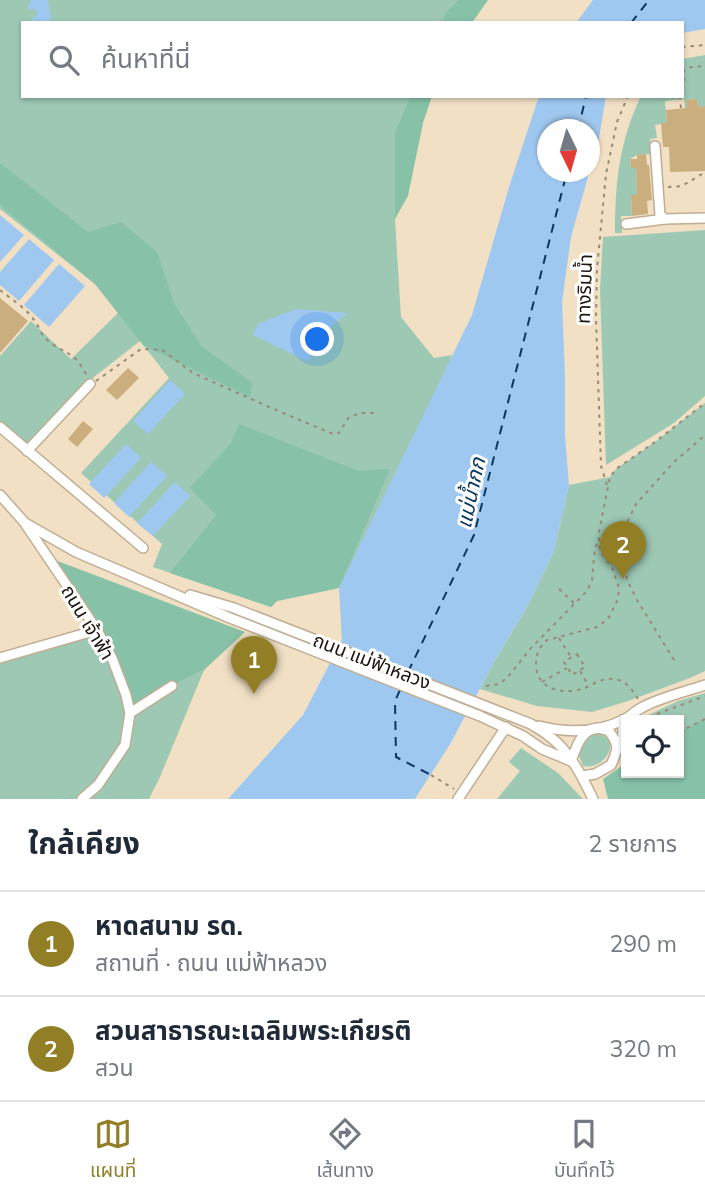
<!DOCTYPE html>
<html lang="th">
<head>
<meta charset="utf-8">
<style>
	:root { --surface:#fff; --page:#f2f2f3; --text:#1f2937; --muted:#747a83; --line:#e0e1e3; --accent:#917e25 }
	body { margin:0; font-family:Mulish,"Noto Sans Thai",sans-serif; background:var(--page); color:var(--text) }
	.controls { position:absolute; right:21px; bottom:21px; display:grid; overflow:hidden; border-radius:0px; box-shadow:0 2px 5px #0004 }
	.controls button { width:63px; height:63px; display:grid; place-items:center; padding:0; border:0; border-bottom:2px solid var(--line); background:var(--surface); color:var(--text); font:35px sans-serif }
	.compass { position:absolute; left:537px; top:119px; width:63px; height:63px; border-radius:50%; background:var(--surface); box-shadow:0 2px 5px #0004; rotate:175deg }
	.you { position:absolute; left:318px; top:340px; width:24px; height:24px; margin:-18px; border:5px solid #fff; border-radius:50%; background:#1a73e8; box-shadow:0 0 0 10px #1a73e833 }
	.badge { display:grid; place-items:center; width:46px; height:46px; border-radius:50%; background:var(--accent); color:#fff; font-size:23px; font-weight:700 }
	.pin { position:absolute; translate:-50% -58px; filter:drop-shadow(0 2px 4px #0008) }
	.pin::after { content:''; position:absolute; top:37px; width:24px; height:21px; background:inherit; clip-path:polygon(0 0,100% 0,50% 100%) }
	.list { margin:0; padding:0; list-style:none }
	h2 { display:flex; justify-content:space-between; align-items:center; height:91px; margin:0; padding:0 28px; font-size:30px }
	h2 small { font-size:23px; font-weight:400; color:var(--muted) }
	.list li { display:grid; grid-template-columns:46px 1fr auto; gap:21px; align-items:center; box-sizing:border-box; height:105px; padding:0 28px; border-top:2px solid var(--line) }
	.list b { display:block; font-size:26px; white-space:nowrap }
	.list p { margin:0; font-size:23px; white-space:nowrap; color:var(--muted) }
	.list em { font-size:23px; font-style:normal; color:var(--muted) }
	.icon { flex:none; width:38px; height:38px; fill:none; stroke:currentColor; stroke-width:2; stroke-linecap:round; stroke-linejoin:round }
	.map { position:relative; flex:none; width:705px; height:799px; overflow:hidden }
	.search { position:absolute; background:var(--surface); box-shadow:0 2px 5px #0004; left:21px; right:21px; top:21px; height:77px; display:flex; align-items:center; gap:18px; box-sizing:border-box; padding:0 24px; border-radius:0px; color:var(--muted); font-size:26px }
	.sheet { height:301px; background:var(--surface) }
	nav { display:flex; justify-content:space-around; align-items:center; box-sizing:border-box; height:98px; border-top:2px solid var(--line); background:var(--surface); font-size:19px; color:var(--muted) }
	nav a { display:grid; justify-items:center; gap:4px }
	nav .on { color:var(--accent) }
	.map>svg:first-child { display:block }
	.green { fill:#9dc8b4 }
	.forest { fill:#87c2a8 }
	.water { fill:#9fc8f0; fill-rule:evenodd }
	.pier { fill:#f1e0c4 }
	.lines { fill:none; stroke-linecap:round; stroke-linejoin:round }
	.ferry { stroke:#0b385e; stroke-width:2; stroke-dasharray:9 7; stroke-linecap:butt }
	.building { fill:#cbae7e }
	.minor-casing { stroke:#bfae94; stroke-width:12 }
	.path { stroke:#978b77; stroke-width:2; stroke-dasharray:3.5 5; stroke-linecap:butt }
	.minor { stroke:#fff; stroke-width:9 }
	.labels { text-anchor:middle; stroke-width:6; stroke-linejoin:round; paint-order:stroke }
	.street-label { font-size:19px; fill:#1b150c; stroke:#fff }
	.water-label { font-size:21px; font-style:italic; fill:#0b385e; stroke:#fff }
</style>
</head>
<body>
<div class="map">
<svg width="705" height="799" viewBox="0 0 705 799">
	<rect width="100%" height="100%" fill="#f1e0c4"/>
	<g class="green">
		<path d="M0,0H458L446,12L441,23H23V96H410L395,132V219L401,317L434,358L452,355L432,410L415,513L325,674L342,640L340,577L334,589L277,601L271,607L153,567L162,544L81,473L169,378L140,341L85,384L27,444L0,422V356L31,321L71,359L118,313L95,284L0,209Z"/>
		<path d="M705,55V106L698,107L697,99L687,100V108L685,109L684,99L665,101L667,123L655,125L657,138L650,139L652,154L637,155L630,159L631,168H636L637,195L631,196L632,216H621L622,233H615C615,183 619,142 641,96H682V59Z"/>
		<path d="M705,230V396L674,423L606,465L600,290L603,237Z"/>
		<path d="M705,403V671L690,678L628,701L592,712L537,706L480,689L494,662L527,607L554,551L569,485L610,477L616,469L655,442Z"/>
		<path d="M97,630L172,686L204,670L160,777L149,799H0V658Z"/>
		<path d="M705,693V719L679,732V720H638L678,701Z"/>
		<path d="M595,734C624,734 607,771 583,766L579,756C581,746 585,740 595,734Z"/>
		<path d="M521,748L558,773L583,799H497L520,771L509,762Z"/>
	</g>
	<g class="forest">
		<path d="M458,0H488L472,23H441L446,12Z"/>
		<path d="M410,96H432L423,123L408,196L395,219V132Z"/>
		<path d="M0,163L88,232L121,222L157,252L174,303L201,346L252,383L250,397L143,345L95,284L0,205Z"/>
		<path d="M239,424L359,471L390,469L339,588L277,601L271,607L170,573L216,515L190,488L231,443Z"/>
		<path d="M47,557L245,632L204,670L172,686L130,713L112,658Z"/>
		<path d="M705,718V799H608L603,779L626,763V773H679V732Z"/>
	</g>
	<g class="water">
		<path d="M31,0H48L51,23H32V18L37,16L36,9H27Z"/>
		<path d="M593,0H705V29L682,33V23H576Z"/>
		<path d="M539,96H606L599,138L571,237L562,302L565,376V436L569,485L554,551L527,607L494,662L451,743L415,799H228L303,715L342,640L339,588L472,315L509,187ZM548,130H590V172H548Z"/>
		<path d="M0,215L24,235L0,262Z"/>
		<path d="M29,239L54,260L19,301L0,285V272Z"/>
		<path d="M59,264L85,286L49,327L24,305Z"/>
		<path d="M296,309L348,313L314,339L309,362L253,335L258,324Z"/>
		<path d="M170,380L185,394L148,434L133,421Z"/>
		<path d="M126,444L141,458L104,498L89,484Z"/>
		<path d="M151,462L167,476L129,517L114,503Z"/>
		<path d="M175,482L190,496L153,536L137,523Z"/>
	</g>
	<path class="pier" d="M464,718L467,720L454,745L425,792L420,799H415L451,743Z"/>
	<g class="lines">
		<g class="ferry">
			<path d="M631,23L649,0"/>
			<path d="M578,130L586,96"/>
			<path d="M408,672L474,535L567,172"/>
			<path d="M400,690L395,701L396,757L431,775"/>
		</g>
	</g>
	<g class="building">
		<path d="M697,99L698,107L705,106V171L670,172L669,147H663L661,123H667L666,110L687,108L686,100Z"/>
		<path d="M646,154L647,165H649L652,200L647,201L648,214L632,216L631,195H637L636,168H631L630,159H637V155Z"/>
		<path d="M0,298L28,321L0,353Z"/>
		<path d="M128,368L139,378L117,400L106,390Z"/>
		<path d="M83,421L93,429L77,447L68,439Z"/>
	</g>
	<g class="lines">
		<defs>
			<g id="minor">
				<path d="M655,146L660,215L665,219L705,218"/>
				<path d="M626,224L665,219"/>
				<path d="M0,427L143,548"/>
				<path d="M27,451L90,384"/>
				<path d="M0,495L25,523L76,552L230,618L480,716L523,736L542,749L571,761"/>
				<path d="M26,525L97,630L112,658L126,695L130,713L125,745L98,785L82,799"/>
				<path d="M190,595L234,608L531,724C537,728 543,731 549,736C569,750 583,778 593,799"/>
				<path d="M0,658L97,630"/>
				<path d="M130,713L172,686"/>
				<path d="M539,726C567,733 598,733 625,719C631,716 636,710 643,707C662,697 685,692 705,685"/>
				<path d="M618,749L623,737V720"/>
				<path d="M571,761C576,748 581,730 597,728C601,728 605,730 609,731C620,746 618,749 611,765L595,774L582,776"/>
				<path d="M458,799L506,727"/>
			</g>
		</defs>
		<use href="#minor" class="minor-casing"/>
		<g class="path">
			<path d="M682,47L705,45"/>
			<path d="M682,72L691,67L705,66"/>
			<path d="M682,80L689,79"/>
			<path d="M680,96L681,109"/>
			<path d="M668,187L682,186L702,174L705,173"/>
			<path d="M0,290C11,299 26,308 34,320C39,326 40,333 46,339C65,356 73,348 87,376"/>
			<path d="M96,381L141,349L162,350L193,373L269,407L333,434L339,433L349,417L361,413H379"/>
			<path d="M607,485L601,466L596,318L597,269L606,174L617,122L628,96"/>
			<path d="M559,589L574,603"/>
			<path d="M559,638L571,657"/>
			<path d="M577,654L585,667L572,675L564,662Z"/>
			<path d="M674,660L637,600L628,582L623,565L622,533L636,504L673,463L705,435"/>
			<path d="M580,671L588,685"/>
			<path d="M542,682L567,668"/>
			<path d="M486,686L499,684L507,678L531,648L587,591L592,580L595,547L599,542L622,539"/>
			<path d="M638,699C632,689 626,680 613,679C603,678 595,683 587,687C576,692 560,693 549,687C540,682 536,674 536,664C536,654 540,646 547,640L597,627L608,619L618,599L619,588L612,567L601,552L599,545V532L610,477L616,469L655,442L705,403"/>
			<path d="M649,717L705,696"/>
			<path d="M679,732L705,719"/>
			<path d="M431,775L454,789"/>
		</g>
		<use href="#minor" class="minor"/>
	</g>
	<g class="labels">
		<g class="street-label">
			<text transform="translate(584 289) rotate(-88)" y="7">ทางริมน้ำ</text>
			<text transform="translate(88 622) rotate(59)" y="7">ถนน เจ้าฟ้า</text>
			<text transform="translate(372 661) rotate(21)" y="7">ถนน แม่ฟ้าหลวง</text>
		</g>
		<g class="water-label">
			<text transform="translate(471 493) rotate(-78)" y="7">แม่น้ำกก</text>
		</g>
	</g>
</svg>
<div class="controls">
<button><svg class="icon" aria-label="locate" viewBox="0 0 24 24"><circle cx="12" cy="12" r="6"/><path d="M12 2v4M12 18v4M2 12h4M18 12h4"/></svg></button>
</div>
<svg class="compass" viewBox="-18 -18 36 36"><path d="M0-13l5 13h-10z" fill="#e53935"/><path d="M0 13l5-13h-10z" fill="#747a83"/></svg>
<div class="you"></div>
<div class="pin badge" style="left:254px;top:694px">1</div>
<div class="pin badge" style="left:623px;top:579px">2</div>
<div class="search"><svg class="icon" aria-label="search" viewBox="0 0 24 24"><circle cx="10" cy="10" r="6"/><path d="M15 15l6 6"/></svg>ค้นหาที่นี่</div>
</div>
<section class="sheet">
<h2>ใกล้เคียง<small>2 รายการ</small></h2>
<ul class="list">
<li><span class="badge">1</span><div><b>หาดสนาม รด.</b><p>สถานที่ · ถนน แม่ฟ้าหลวง</p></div><em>290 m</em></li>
<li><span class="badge">2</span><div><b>สวนสาธารณะเฉลิมพระเกียรติ</b><p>สวน</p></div><em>320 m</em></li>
</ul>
</section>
<nav>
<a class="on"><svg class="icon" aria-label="map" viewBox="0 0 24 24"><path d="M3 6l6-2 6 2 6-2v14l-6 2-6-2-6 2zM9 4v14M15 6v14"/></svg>แผนที่</a>
<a><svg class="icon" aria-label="directions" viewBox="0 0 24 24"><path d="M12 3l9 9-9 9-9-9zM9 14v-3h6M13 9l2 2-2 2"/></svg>เส้นทาง</a>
<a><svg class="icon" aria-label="saved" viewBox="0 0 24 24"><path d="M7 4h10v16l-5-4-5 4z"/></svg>บันทึกไว้</a>
</nav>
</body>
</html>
